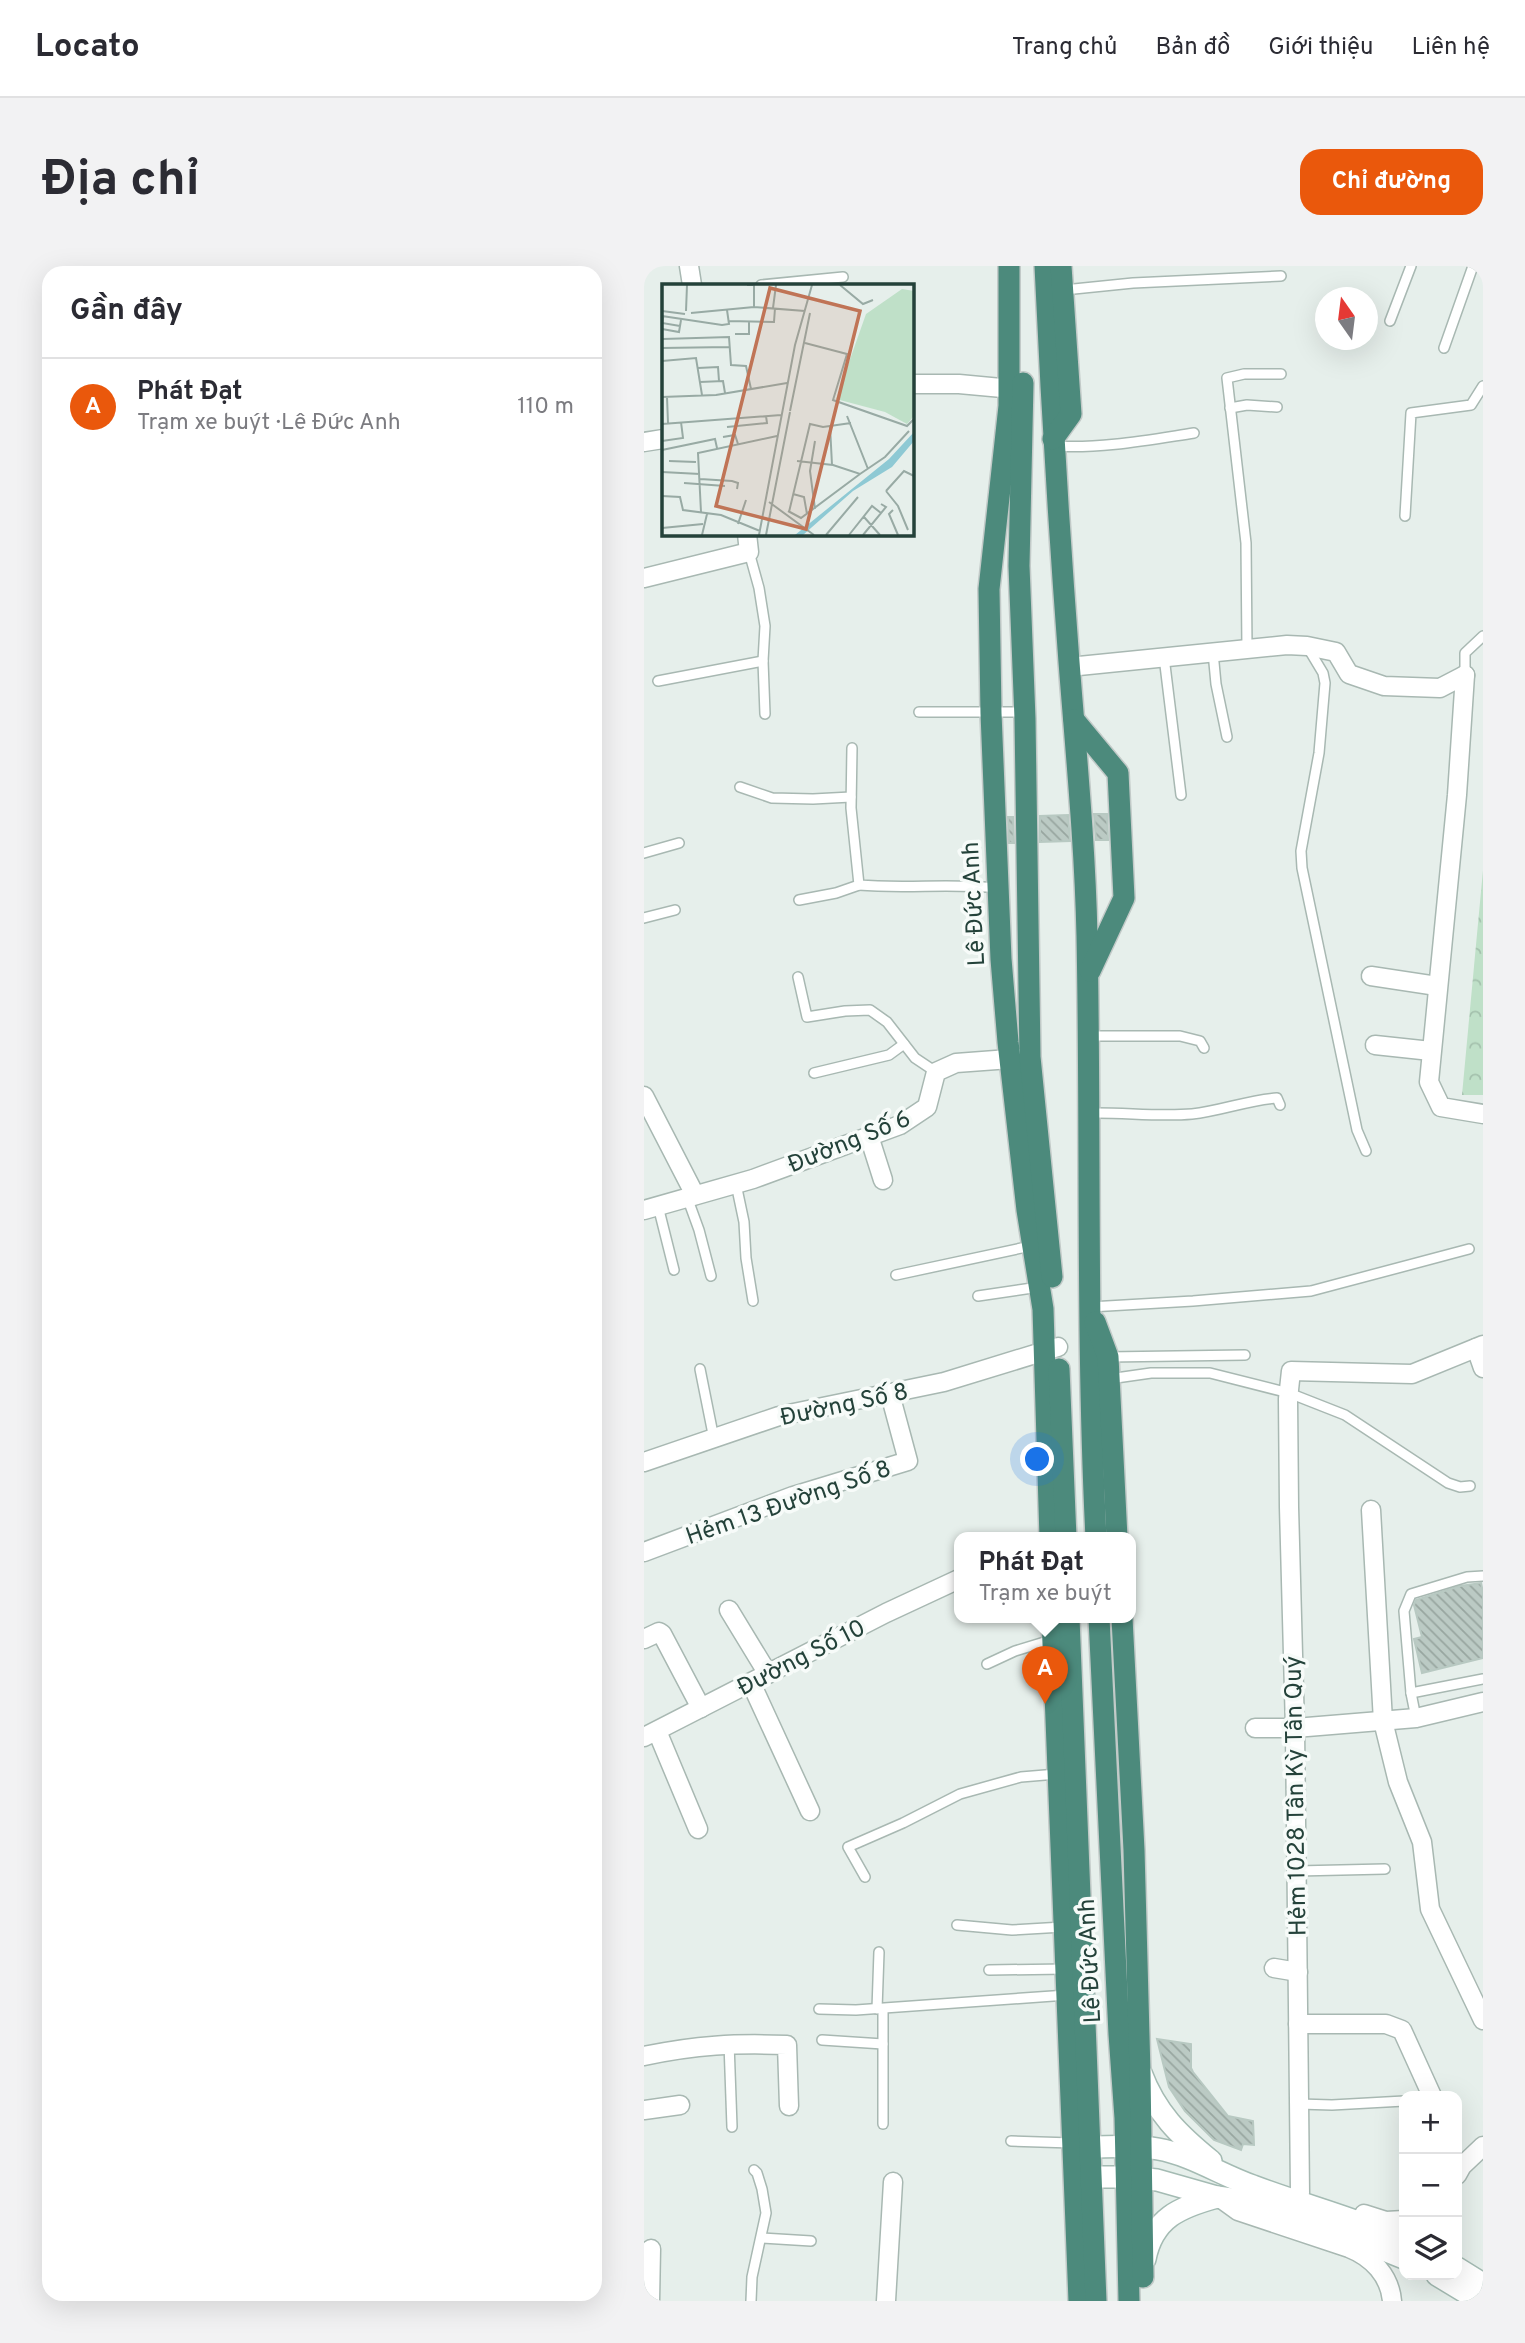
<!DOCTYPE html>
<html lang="vi">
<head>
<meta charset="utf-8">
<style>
	:root { --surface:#fff; --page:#f2f2f3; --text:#2b2b33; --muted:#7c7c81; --line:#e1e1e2; --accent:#ea580c }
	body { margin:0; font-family:Overpass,sans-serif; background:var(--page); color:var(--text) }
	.controls { position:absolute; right:21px; bottom:21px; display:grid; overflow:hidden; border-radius:14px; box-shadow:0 7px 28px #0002 }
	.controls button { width:63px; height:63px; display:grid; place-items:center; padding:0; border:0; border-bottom:2px solid var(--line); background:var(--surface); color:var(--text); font:35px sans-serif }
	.compass { position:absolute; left:671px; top:21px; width:63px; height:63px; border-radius:50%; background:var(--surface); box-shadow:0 7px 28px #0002; rotate:346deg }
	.you { position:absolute; left:394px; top:1194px; width:24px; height:24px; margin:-18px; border:5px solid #fff; border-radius:50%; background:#1a73e8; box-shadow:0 0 0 10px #1a73e833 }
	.badge { display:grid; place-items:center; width:46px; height:46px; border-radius:50%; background:var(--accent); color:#fff; font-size:23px; font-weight:700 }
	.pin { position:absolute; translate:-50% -58px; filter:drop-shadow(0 2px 4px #0008) }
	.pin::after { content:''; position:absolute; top:37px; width:24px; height:21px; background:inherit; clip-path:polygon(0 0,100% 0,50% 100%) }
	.popup { position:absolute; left:310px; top:1266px; width:182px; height:91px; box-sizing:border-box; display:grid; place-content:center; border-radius:14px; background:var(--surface); filter:drop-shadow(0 2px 5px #0005); font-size:23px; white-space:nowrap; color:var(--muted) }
	.popup b { font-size:26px; color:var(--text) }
	.popup::after { content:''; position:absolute; left:50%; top:100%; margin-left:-14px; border:14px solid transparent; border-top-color:var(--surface) }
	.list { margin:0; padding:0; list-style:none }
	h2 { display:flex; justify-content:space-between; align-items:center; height:91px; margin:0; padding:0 28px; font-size:30px }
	h2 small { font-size:23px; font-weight:400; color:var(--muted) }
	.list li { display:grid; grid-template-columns:46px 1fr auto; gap:21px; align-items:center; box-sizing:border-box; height:98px; padding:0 28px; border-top:2px solid var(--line) }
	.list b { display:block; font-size:26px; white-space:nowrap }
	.list p { margin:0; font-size:23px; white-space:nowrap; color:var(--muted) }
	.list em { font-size:23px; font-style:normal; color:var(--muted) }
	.icon { flex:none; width:38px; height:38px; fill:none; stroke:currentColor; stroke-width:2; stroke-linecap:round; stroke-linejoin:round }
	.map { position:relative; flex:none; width:839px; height:2035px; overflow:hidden; border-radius:21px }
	header { display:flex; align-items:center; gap:42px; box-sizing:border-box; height:98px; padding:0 35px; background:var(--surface); border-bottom:2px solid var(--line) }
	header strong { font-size:33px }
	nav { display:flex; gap:38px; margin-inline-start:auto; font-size:24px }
	.intro { display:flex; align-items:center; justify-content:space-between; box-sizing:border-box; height:168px; padding:0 42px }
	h1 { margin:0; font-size:49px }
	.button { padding:18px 32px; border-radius:21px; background:var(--accent); color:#fff; font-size:24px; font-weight:700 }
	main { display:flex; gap:42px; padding:0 42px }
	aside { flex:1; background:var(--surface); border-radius:21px; box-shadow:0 7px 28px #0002 }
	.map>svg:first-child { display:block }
	.forest { fill:url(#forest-crowns) }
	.building { fill:url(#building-back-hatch); stroke:#b8c9c2; stroke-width:2 }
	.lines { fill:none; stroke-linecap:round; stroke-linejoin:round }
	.service-casing { stroke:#a8b8b2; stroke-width:12 }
	.minor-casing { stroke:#a8b8b2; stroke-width:21 }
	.secondary-casing { stroke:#a4bbb3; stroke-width:24 }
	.trunk-casing { stroke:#c2cac8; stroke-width:24 }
	.service { stroke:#fff; stroke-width:9 }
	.minor { stroke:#fff; stroke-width:18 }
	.secondary { stroke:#fff; stroke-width:21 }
	.trunk { stroke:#4c8a7c; stroke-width:21 }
	.labels { text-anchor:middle; stroke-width:7; stroke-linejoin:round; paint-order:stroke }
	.street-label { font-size:24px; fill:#24423a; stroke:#f7fbf9 }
	.inset-road { fill:none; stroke:#98aaa4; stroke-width:2 }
	.view { fill:#c07456; fill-opacity:0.15; stroke:#c07456; stroke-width:3.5 }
	.inset-edge { fill:none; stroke:#24423a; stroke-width:3.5 }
</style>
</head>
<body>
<header>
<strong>Locato</strong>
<nav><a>Trang chủ</a><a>Bản đồ</a><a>Giới thiệu</a><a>Liên hệ</a></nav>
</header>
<div class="intro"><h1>Địa chỉ</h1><a class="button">Chỉ đường</a></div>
<main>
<aside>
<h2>Gần đây<small></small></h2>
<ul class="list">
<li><span class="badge">A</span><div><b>Phát Đạt</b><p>Trạm xe buýt · Lê Đức Anh</p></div><em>110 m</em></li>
</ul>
</aside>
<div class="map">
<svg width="839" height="2035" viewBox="0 0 839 2035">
	<defs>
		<pattern id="forest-crowns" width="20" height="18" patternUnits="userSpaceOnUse" patternTransform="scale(1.75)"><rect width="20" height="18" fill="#bfe0c8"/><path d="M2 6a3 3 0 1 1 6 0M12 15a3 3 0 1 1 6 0" fill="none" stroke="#a4c1ad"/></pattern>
		<pattern id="building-back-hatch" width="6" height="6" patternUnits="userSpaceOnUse" patternTransform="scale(1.75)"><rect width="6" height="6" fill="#bbcac4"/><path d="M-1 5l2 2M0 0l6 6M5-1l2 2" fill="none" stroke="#98a6a0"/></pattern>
	</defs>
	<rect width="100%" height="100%" fill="#e6efeb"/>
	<path class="forest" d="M839,604V829H818Z"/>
	<g class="building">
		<path d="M450,548H463L464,574H452Z"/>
		<path d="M424,549L426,575L396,576V550Z"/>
		<path d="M364,551H369L370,577H365Z"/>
		<path d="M837,1317L839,1326V1392L778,1407L770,1373L778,1371L770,1339L772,1334L816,1320Z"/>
		<path d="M513,1773L547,1778V1802L549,1806L584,1850L609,1855L610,1879L599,1878L597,1884L570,1874L541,1845L525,1821Z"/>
	</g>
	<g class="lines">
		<defs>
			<g id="service">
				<path d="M117,19L199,11"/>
				<path d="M420,24L489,17L637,10"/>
				<path d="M746,55L767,0"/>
				<path d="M800,82L829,0"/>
				<path d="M586,142L603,139L633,141"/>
				<path d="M409,180C457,183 504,174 550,167"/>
				<path d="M761,250L767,147L827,139L839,120"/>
				<path d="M105,286L115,322L121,360L119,395L121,448"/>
				<path d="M664,382L679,407L681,417L675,487L657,585L658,602L713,864L722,885"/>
				<path d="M603,383L602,277L583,112L600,108H637"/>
				<path d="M569,386L572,418L583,471"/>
				<path d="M520,391L537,529"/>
				<path d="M821,409V387L839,370"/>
				<path d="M14,415L119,395"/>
				<path d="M275,446H379"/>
				<path d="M208,482L207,542L215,619C261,623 307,617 353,622"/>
				<path d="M96,521L128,532L169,533L207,531"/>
				<path d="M0,587L35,577"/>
				<path d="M155,634L192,627L215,619"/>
				<path d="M0,652L31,644"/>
				<path d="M154,711L163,751L201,745L226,744L243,756L271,792L292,806"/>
				<path d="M445,770H536L556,775L560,782"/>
				<path d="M170,807L245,789L260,778"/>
				<path d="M445,847C479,846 513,851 548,848C577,845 604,834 633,832L636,839"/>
				<path d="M92,918L100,956L102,992L109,1035"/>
				<path d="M43,931L55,964L67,1010"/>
				<path d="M14,940L30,1004"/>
				<path d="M252,1009L387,980"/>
				<path d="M334,1030L395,1021"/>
				<path d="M446,1041L549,1035L667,1025L825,983"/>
				<path d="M464,1091L601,1089"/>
				<path d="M56,1103L70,1173"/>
				<path d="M465,1113L507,1107H566L645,1127L701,1149L804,1217L816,1221L826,1220"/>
				<path d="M343,1398L371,1385L407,1374"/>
				<path d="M767,1427L839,1413"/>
				<path d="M772,1452L767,1427L760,1345L767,1328L823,1311L839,1310"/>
				<path d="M653,1605L741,1603"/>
				<path d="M221,1611L204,1581L259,1557L316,1528L377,1511L413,1508"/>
				<path d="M313,1659L368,1664L419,1661"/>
				<path d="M345,1704L422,1703"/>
				<path d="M175,1743L212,1744L423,1729"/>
				<path d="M233,1743L235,1686"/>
				<path d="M178,1774L239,1778"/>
				<path d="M85,1777L88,1861"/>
				<path d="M655,1838L688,1839L760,1835"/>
				<path d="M239,1858V1743"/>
				<path d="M367,1875L428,1877"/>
				<path d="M118,1972L167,1975"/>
				<path d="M107,2035L108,2011L122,1947L118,1923L113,1907L110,1904"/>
			</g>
			<g id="minor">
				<path d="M45,0L48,19"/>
				<path d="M268,118H315L379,124"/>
				<path d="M0,176L19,173"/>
				<path d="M0,312L105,286L103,268"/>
				<path d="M425,401L643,379L663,380L692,386L705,408L740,420L796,422L821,409"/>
				<path d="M821,409L813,529L785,816L797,841L839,848"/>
				<path d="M727,710L793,720"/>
				<path d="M731,779L787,785"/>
				<path d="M0,830L51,929"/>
				<path d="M225,870L239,914"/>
				<path d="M0,944L109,913L256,859L283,841L292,806L312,797L379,792"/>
				<path d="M832,1082L839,1102"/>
				<path d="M0,1196L135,1150L300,1116L414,1081"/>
				<path d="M727,1244L739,1455L754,1516L778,1576L786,1643L839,1754"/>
				<path d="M0,1286L149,1230L264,1195L246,1128"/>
				<path d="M85,1344L124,1408"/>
				<path d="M0,1373L15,1366L18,1368L57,1442"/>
				<path d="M107,1417L166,1545"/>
				<path d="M611,1462H651L772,1452L839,1436"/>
				<path d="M13,1465L54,1563"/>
				<path d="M0,1471L242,1347L315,1313"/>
				<path d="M630,1702L654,1706"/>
				<path d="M654,1758H742L758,1764L788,1830"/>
				<path d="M0,1790C52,1779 91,1777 143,1779L145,1840"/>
				<path d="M0,1844L36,1839"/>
				<path d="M813,1909L818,1900L839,1880"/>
				<path d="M656,1927L651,1462L645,1241L644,1133L647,1105L768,1108L839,1079"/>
				<path d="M576,1932L594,1945L705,1982C728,1991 746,2010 748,2035"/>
				<path d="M720,1948L742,1955L760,1954"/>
				<path d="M6,2035L7,1983"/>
				<path d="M242,2035L249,1916"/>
			</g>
			<g id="secondary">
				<path d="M497,1807C512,1847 535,1869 567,1895"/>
				<path d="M445,1881C467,1881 492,1879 514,1883C548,1889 577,1909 609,1920C659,1939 711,1952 760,1974"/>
				<path d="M446,1911H482L513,1914L573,1931L601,1935L708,1971L760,1992"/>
				<path d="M501,1993C509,1952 536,1941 573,1931"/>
				<path d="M813,2002L839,2018"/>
				<path d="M793,2009L836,2035"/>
			</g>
			<g id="trunk">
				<path d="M365,0V140L345,323L347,447L357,693L364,776L383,944L399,1043L406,1272"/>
				<path d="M401,0C407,132 415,264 425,396C432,487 441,579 443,670C447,871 442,1071 452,1272"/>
				<path d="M379,117L375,300L381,453L386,791L408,1011"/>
				<path d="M409,173L427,148L417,0"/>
				<path d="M430,454L474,507L480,632L446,705"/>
				<path d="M451,1056L464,1091L473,1272"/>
				<path d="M415,1103L422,1272"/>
				<path d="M408,1352L435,2035"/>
				<path d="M425,1352L452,2035"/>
				<path d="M455,1352L475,1768L481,1852L485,2035"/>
				<path d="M478,1352L490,1584L496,1807L499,2011"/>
			</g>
		</defs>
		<use href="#service" class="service-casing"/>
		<use href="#minor" class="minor-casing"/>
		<use href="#secondary" class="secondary-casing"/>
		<use href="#trunk" class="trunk-casing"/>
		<use href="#service" class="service"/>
		<use href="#minor" class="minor"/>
		<use href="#secondary" class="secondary"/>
		<use href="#trunk" class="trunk"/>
	</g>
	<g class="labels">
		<g class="street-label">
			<text transform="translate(329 638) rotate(-93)" y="8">Lê Đức Anh</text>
			<text transform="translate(205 875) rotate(-22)" y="8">Đường Số 6</text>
			<text transform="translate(200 1138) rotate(-12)" y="8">Đường Số 8</text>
			<text transform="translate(144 1236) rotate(-19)" y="8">Hẻm 13 Đường Số 8</text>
			<text transform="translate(157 1391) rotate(-27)" y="8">Đường Số 10</text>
			<text transform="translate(651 1530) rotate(-91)" y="8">Hẻm 1028 Tân Kỳ Tân Quý</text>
			<text transform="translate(445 1695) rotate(-93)" y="8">Lê Đức Anh</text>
		</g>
	</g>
	<g transform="translate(18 18)">
		<rect width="252" height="252" fill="#e6efeb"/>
		<path d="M240,5L252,7V132L245,140L223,128L174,115L204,30Z" fill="#bfe0c8"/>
		<path d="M252,148V157L230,183L191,207L141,251H133L227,175Z" fill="#8ec9d4"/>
		<path class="inset-road" d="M85,1H92V23M178,1L201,20L211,16M111,24L114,1M0,27L23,30M24,27L25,1M29,29L92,23L143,27M0,32L60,41L67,40L65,26M1,33L0,39L18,42M66,37L112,38L113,24M0,45L17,48L19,36M73,50H87V37M1,55L67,53L69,81L84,82L89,105M143,59L185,70L171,116L245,142L252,135M0,64L67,63M0,77L34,74L40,111M36,84L56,83L57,97M38,98L61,97L63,109M0,113L54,111L125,99M5,113L6,139M128,127L148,29M185,132L206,185M0,140L119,131M168,142L170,181M65,143L105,139L104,132M61,153L73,151L76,160M0,157L21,154L19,138M153,157L148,187L153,225M0,166L53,155L55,164M7,177L34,178M135,177L171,181L198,190L223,173L247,147M0,188L38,190M38,195L70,197L76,199L75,205M22,199L63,202M224,207L236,222L246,246M224,207L242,187L252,192M131,210L142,213L145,230M0,212L18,213L21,226L59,231L98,247M107,218L152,251M231,226L227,230L236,251M126,227L139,234L198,190M39,228L36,169L115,152M127,228L148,140L161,143L189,139M202,233L218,251M76,240L84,216M0,244L41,240M40,251L45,230M97,251L133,61L150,1M104,251L128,128M164,251L196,213M187,251L210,222L219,229M201,251L224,223L219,220"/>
		<path class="view" d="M108,4L198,27L144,245L54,222Z"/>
		<rect width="252" height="252" class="inset-edge"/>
	</g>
</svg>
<div class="controls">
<button>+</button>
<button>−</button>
<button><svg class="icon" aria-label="layers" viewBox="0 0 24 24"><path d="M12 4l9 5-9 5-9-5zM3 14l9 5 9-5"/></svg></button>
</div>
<svg class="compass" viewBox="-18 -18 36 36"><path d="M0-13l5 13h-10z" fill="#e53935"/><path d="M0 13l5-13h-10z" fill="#7c7c81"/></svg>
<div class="you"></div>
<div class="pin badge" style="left:401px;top:1438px">A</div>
<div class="popup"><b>Phát Đạt</b>Trạm xe buýt</div>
</div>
</main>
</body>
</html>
